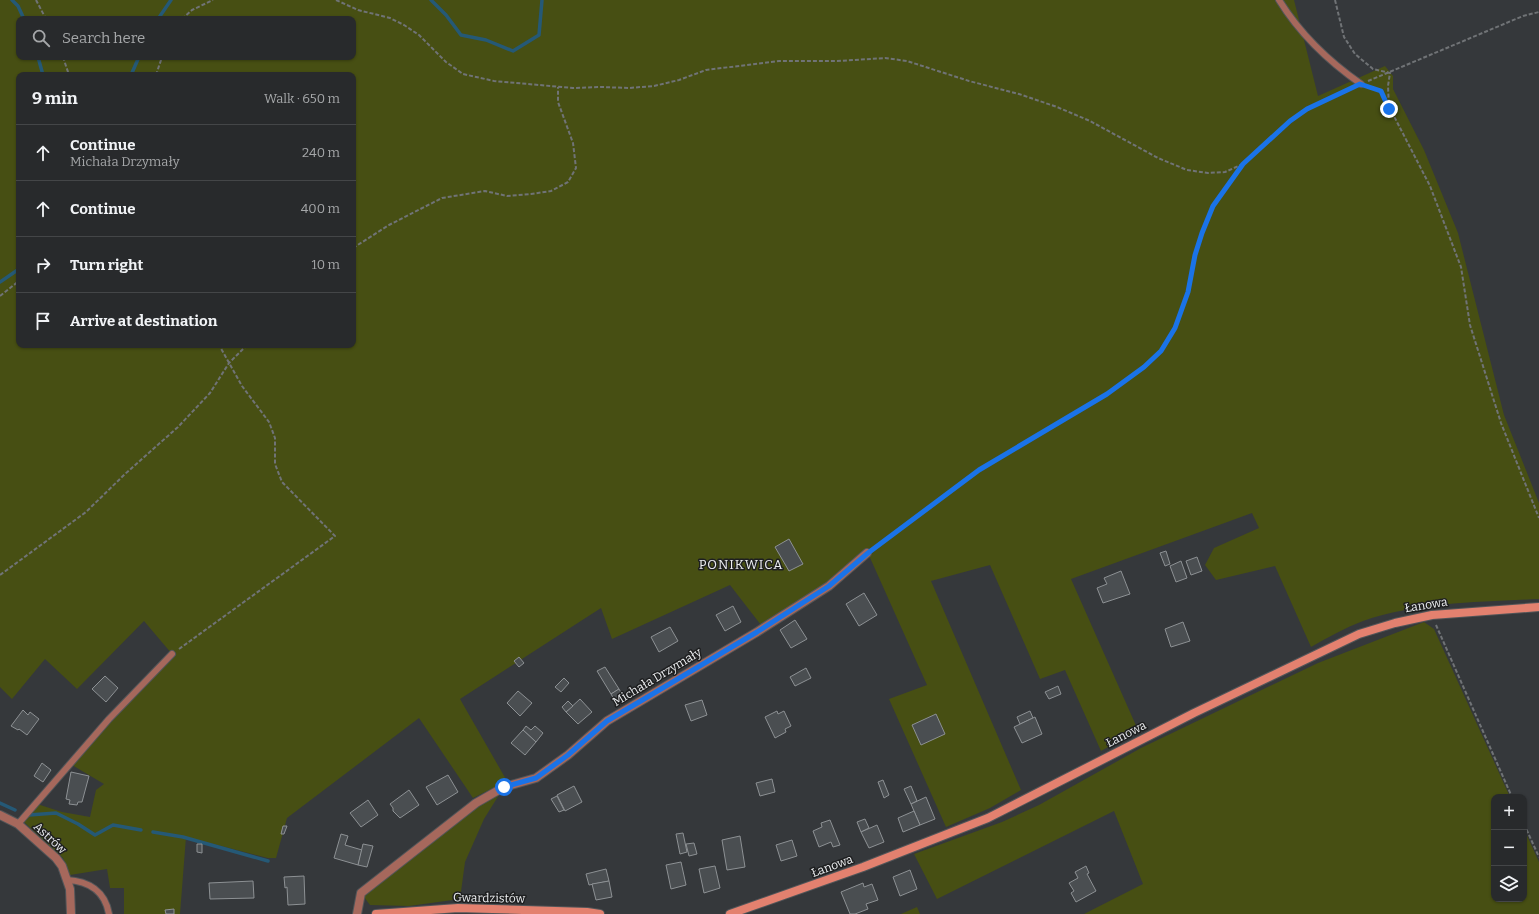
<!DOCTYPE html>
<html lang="en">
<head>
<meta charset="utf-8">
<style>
	:root { --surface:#282a2c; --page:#303234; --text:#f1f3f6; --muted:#a5a7a9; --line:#444648 }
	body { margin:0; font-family:Bitter,serif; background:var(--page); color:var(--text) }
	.controls { position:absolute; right:12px; bottom:12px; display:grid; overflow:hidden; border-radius:8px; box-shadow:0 1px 3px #0004 }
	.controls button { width:36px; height:36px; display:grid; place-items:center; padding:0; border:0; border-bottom:1px solid var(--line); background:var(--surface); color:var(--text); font:20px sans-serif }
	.stop { position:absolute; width:12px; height:12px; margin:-9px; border:3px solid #1a73e8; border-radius:50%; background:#fff }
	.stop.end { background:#1a73e8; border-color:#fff; box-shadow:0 1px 4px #0008 }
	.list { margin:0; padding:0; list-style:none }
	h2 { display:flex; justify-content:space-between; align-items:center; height:52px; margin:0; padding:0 16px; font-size:17px }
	h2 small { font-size:13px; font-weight:400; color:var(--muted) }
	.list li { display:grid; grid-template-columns:26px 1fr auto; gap:12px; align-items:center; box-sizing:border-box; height:56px; padding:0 16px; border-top:1px solid var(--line) }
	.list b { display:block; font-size:15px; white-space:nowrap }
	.list p { margin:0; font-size:13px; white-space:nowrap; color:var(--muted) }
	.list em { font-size:13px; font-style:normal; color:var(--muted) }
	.icon { flex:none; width:22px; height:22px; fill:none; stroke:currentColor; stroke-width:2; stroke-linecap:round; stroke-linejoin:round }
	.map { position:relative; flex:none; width:1539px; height:914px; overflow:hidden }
	.search { position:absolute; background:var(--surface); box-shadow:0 1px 3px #0004; left:16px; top:16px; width:340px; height:44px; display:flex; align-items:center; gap:10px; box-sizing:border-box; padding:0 14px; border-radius:8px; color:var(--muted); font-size:15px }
	.panel { position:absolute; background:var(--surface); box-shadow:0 1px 3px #0004; left:16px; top:72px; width:340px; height:276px; border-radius:8px }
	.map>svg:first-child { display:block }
	.green { fill:#474f13; fill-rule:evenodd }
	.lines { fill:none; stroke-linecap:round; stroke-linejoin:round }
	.stream { stroke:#255976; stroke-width:3.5 }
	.building { fill:#4a4e51; stroke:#8d9194 }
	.lane-casing { stroke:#525558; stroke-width:8 }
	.street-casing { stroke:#525558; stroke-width:10 }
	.secondary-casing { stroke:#525558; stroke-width:10 }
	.path { stroke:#707376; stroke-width:2; stroke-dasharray:4 2; stroke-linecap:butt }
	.lane { stroke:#a6685c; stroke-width:6 }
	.street { stroke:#a6685c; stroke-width:8 }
	.secondary { stroke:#e3816f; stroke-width:8 }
	.route { stroke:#1a73e8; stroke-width:5 }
	.labels { text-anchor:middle; stroke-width:3; stroke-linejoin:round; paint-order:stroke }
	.street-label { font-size:12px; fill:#edeff1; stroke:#1e1f20 }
	.neighbourhood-label { font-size:13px; letter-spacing:1px; fill:#edeff1; stroke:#1e1f20 }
</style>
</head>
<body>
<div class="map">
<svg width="1539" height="914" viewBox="0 0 1539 914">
	<rect width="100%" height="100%" fill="#35383b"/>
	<g class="green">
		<path d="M0,0H1294L1318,96L1385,66L1393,76V89L1424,150L1458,233L1504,415L1539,503V599C1480,602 1419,602 1363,621C1345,628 1328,637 1311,647L1275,566L1216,580L1205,565L1214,548L1259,528L1252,513L1071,579L1138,730L1101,751L1065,670L1040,679L990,565L931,581L1021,790L990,808L946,827L889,699L927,685L867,551L826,583L761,625L730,585L612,639L601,608L460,699L507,781L473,798L419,718L287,818L276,858H268L186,837L180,914H124V888H110L107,869L70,875L63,858L24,822L37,804L62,812L90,817L96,790L104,784L72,765L172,654L144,621L77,689L45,659L12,699L0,687ZM19,19H353V57H19ZM19,75H353V345H19Z"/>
		<path d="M1424,622L1434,629L1510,797H1494V899H1524V829L1539,862V914H1084L1143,884L1114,811L937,899L914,854L1002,822L1039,805L1141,748L1318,663Z"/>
		<path d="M502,790L484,819L465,862L460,899L409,906L370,905L361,893L469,811Z"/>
		<path d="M917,907L920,914H901Z"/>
	</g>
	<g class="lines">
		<g class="stream">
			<path d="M12,0L18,6L24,19"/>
			<path d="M431,0L446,15L461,35L486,40L513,51L539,35L542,0"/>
			<path d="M158,19L171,0"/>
			<path d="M38,57L43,75"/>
			<path d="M131,75L139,57"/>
			<path d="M0,282L19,269"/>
			<path d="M0,803L15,810"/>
			<path d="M29,815L56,813L78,824L95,835L113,825L141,830"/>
			<path d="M153,832L183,837L268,861"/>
		</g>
	</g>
	<g class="building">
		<path d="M789,539L803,564L789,571L775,547Z"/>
		<path d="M1166,551L1170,564L1165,566L1160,553Z"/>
		<path d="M1197,557L1202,571L1191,575L1186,561Z"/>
		<path d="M1181,561L1187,578L1176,582L1170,566Z"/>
		<path d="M1121,571L1130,594L1103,603L1097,588L1107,584L1104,578Z"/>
		<path d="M864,593L877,615L859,626L846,604Z"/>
		<path d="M733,606L741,622L725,631L716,615Z"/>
		<path d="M795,620L807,639L791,648L780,630Z"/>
		<path d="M1183,622L1190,641L1171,647L1165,629Z"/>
		<path d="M670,627L678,641L659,652L651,637Z"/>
		<path d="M519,657L524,663L519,667L514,661Z"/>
		<path d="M605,667L619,689L611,694L597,671Z"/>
		<path d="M806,668L811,678L795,686L790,677Z"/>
		<path d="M105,676L118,688L106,702L92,689Z"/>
		<path d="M564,678L569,683L561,692L555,687Z"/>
		<path d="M1058,686L1061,694L1049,699L1045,692Z"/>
		<path d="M619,689L623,696L615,701L611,694Z"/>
		<path d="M518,691L532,703L520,716L507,703Z"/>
		<path d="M580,699L592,712L578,724L566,712Z"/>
		<path d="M702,700L707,715L691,721L685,705Z"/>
		<path d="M568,701L573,706L566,712L562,707Z"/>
		<path d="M23,710L28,715L30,712L39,719L27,735L19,729L18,730L11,726Z"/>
		<path d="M777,711L778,714L784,711L791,726L785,729L786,732L775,738L765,717Z"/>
		<path d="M1030,711L1033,718L1020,724L1017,717Z"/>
		<path d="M936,714L945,734L921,745L912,725Z"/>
		<path d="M1035,717L1042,734L1022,743L1014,727Z"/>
		<path d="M526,726L531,730L535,726L543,733L536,742L523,730Z"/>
		<path d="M523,730L536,742L525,755L511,743Z"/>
		<path d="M42,763L51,770L43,782L34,776Z"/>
		<path d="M71,772L89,776L82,802H78L77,805L69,804L70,800L66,799Z"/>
		<path d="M448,775L458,792L437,805L426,787Z"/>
		<path d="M772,779L775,792L760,796L756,783Z"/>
		<path d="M883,780L889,795L884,798L878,782Z"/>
		<path d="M574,786L582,802L565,811L557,795Z"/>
		<path d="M911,786L917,801L911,804L904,789Z"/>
		<path d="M409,790L419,805L400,818L393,811V808L390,804Z"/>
		<path d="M557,796L564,810L559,812L551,799Z"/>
		<path d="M926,797L935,819L920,825L911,804Z"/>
		<path d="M368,800L378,815L361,827L350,813Z"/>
		<path d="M914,811L920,825L903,832L898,818Z"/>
		<path d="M865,819L869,828L861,832L857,822Z"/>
		<path d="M830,820L840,845L833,847L831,842L819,847L813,831L822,827L821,823Z"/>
		<path d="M877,825L884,842L869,848L861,832Z"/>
		<path d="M283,826H287L284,834H281Z"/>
		<path d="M683,833L687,852L680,854L676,834Z"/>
		<path d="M341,834L348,836L345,845L362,850L358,865L334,858Z"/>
		<path d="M740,836L745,867L727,870L722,840Z"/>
		<path d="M792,840L797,856L781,861L776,845Z"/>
		<path d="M694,843L697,854L689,856L686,844Z"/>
		<path d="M197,844H202V853L197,852Z"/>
		<path d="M363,844L373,846L367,867L358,865Z"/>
		<path d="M681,862L686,885L671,889L666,865Z"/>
		<path d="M715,866L720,888L704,893L699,869Z"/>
		<path d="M1086,866L1089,873L1087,874L1096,891L1076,902L1071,893L1074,891L1069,883L1078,878L1075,872Z"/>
		<path d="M606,869L609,881L589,885L586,874Z"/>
		<path d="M910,870L917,889L900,896L893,877Z"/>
		<path d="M304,876L305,904L288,905L287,887L285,888L284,877Z"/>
		<path d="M253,881L254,898L210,899L209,883Z"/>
		<path d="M609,881L612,897L596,900L592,884Z"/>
		<path d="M863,883L864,887L872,884L878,900L866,904L868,909L855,914H850L841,892Z"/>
		<path d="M174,909V914H166L165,910Z"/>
	</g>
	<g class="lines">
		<defs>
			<g id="lane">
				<path d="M1279,0C1300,34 1328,61 1361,84"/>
				<path d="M18,824L109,719L172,654"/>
				<path d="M67,880C88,881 105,891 109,914"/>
			</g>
			<g id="street">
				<path d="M0,815L18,824L56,858L62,866L70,889L71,914"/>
				<path d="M357,914L361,893L476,803L504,787L536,778L568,755L607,721L757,632L829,586L867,553"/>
			</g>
			<g id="secondary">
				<path d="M376,914L458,908L587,912L600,914"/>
				<path d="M730,914L863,867L988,818L1194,713L1359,634L1395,623L1432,615L1539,607"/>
			</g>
		</defs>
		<use href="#lane" class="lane-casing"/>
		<use href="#street" class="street-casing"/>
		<use href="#secondary" class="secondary-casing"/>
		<g class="path">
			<path d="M36,0L46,19"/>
			<path d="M336,0L358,10L390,18L404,25L419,35L446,62L463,74L494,81L573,88L601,87L629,88L654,86L679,80L706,70L779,61H837L885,58L907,61L969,81L1019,94L1057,107L1090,121L1158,158L1187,170L1208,173L1225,172L1243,164"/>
			<path d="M1335,0L1344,37L1355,54L1373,69L1390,73L1388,86L1389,108"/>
			<path d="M182,19L192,10L213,0"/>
			<path d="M63,57L69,75"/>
			<path d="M156,75L162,57"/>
			<path d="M1368,81L1523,16L1539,12"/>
			<path d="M1369,87L1381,91L1430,186L1461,267L1470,325L1501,423L1539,518"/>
			<path d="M353,248L389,225L442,198L485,191L507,196L531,194L551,191L568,182L576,168L573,143L558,102V87"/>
			<path d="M0,296L19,281"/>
			<path d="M875,547L979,470L1107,394L1144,367L1161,351L1175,328L1189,292L1195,255L1202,233L1213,206L1243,164L1290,121L1307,109L1351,89"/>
			<path d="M0,575L86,512L125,474L178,427L210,393L229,363L247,345"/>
			<path d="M1436,625L1512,797"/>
			<path d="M179,649L335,536L282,482L275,464V438L269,422L242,386L219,345"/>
			<path d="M1524,824L1539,857"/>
		</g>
		<use href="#lane" class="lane"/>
		<use href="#street" class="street"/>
		<use href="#secondary" class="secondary"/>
	</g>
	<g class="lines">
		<path class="route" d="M504,787L536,778L568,755L607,721L757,632L829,586L868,553L979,470L1107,394L1144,367L1161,351L1175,328L1188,292L1195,255L1202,233L1213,206L1243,164L1290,121L1307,109L1360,84L1381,91L1389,109"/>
	</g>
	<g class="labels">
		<g class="street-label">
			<text transform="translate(1426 605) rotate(-9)" y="4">Łanowa</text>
			<text transform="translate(657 677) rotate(-31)" y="4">Michała Drzymały</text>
			<text transform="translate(1126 734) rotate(-27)" y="4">Łanowa</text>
			<text transform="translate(50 838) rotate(43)" y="4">Astrów</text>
			<text transform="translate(832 866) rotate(-20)" y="4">Łanowa</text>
			<text transform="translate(489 898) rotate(1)" y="4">Gwardzistów</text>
		</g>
		<g class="neighbourhood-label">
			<text x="741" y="569">PONIKWICA</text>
		</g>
	</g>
</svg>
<div class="controls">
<button>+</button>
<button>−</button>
<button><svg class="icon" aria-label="layers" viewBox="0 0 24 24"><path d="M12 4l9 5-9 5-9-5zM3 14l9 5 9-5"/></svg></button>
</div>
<div class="stop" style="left:504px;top:787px"></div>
<div class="stop end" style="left:1389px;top:109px"></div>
<div class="search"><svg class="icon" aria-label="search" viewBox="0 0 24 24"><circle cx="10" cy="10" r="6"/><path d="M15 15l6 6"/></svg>Search here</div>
<section class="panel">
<h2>9 min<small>Walk · 650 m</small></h2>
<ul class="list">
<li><svg class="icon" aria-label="ahead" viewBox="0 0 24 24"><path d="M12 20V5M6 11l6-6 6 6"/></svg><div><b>Continue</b><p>Michała Drzymały</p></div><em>240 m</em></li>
<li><svg class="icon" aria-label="ahead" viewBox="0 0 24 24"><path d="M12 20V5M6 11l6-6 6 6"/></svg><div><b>Continue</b></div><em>400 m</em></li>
<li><svg class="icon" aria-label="right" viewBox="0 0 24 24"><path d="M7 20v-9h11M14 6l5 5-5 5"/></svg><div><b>Turn right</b></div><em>10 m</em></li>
<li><svg class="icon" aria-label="arrive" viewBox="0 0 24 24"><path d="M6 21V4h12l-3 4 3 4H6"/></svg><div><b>Arrive at destination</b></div></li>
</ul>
</section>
</div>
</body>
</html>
